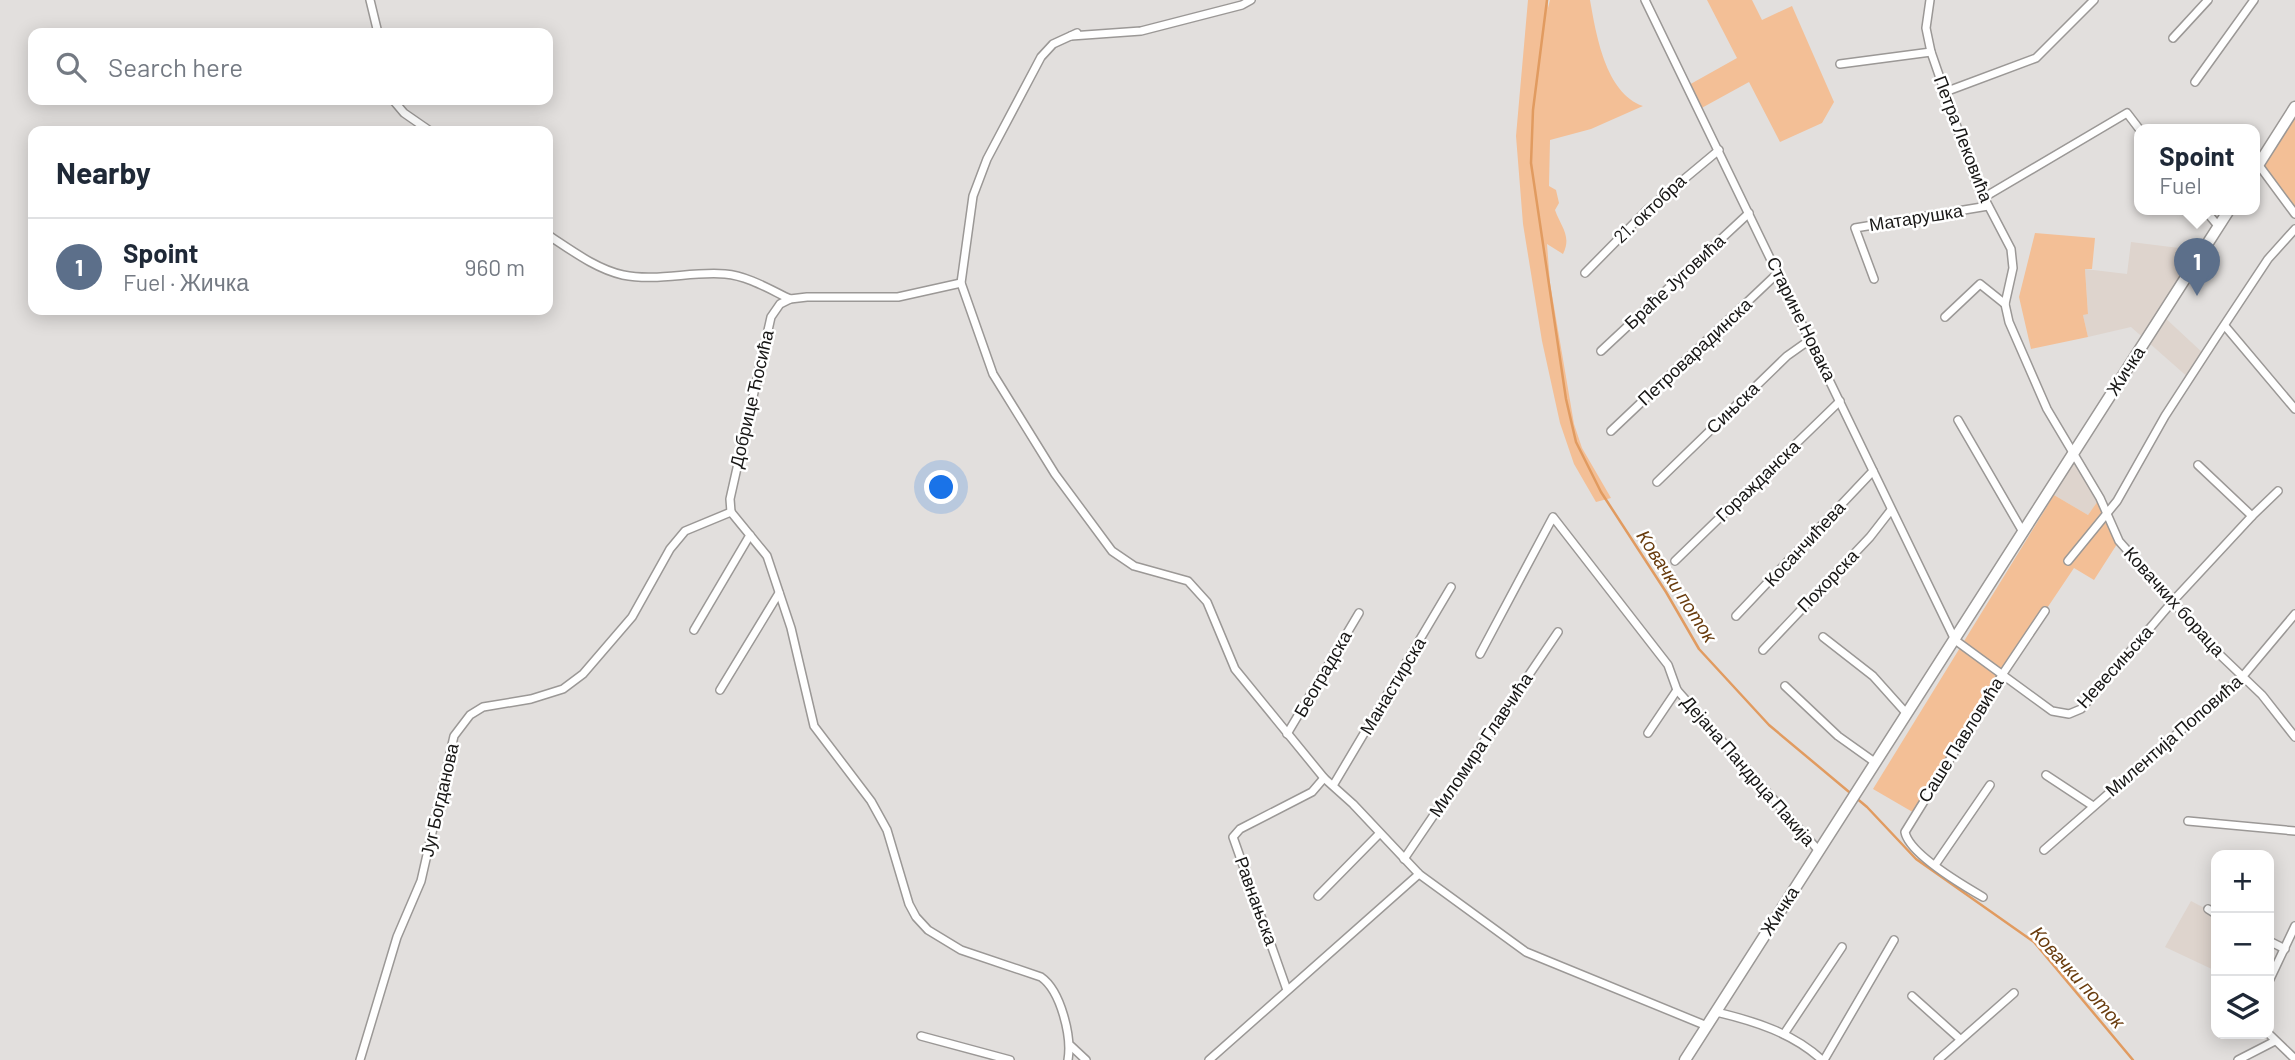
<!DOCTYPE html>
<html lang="en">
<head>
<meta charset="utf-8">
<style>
	:root { --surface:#fff; --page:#f6f6f7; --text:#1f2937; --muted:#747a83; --line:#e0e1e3; --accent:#111827 }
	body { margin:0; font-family:Barlow,sans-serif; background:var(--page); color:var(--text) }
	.controls { position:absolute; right:21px; bottom:21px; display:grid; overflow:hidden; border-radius:14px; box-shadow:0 4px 18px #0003 }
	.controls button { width:63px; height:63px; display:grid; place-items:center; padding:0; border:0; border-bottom:2px solid var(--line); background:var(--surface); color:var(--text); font:35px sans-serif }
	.you { position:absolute; left:942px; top:488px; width:24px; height:24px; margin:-18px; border:5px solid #fff; border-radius:50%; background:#1a73e8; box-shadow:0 0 0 10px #1a73e833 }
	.badge { display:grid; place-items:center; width:46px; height:46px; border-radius:50%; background:var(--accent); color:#fff; font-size:23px; font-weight:700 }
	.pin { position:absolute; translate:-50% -58px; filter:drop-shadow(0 2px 4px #0008) }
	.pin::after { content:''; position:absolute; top:37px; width:24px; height:21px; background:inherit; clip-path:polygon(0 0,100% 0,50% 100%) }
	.popup { position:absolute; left:2134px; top:124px; width:126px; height:91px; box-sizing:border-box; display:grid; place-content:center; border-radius:14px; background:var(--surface); filter:drop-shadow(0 2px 5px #0005); font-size:23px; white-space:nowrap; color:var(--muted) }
	.popup b { font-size:26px; color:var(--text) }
	.popup::after { content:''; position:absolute; left:50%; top:100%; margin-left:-14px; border:14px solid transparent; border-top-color:var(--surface) }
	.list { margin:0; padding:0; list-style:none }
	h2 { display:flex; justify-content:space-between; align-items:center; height:91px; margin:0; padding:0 28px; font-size:30px }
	h2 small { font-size:23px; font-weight:400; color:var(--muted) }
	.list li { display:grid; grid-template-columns:46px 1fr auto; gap:21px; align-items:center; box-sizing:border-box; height:98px; padding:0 28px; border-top:2px solid var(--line) }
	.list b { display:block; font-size:26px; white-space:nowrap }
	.list p { margin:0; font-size:23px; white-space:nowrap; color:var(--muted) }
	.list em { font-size:23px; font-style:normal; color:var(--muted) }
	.icon { flex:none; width:38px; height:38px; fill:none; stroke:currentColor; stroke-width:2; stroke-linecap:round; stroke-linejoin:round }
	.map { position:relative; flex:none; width:2295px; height:1060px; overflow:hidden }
	.search { position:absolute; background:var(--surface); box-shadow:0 4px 18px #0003; left:28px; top:28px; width:525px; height:77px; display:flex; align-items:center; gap:18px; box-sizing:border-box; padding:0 24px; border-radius:14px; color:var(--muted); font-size:26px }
	.panel { position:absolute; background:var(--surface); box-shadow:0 4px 18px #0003; left:28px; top:126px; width:525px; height:189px; border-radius:14px }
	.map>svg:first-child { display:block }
	.built { fill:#ded4cd }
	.green { fill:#f3bf96 }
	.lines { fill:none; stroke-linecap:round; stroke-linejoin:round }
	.stream { stroke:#e19b60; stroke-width:2.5 }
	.street-casing { stroke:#9b9896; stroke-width:10 }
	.secondary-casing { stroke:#9b9896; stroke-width:13 }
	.street { stroke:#fff; stroke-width:7 }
	.secondary { stroke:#fff; stroke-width:10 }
	.labels { text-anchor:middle; stroke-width:5; stroke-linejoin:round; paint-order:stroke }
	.street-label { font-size:18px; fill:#171615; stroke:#fff }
	.water-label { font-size:19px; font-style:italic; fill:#693c0e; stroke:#fff }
</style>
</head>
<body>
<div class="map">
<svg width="2295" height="1060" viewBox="0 0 2295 1060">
	<rect width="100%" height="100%" fill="#e2dfdd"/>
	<g class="built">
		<path d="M2131,242L2203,251L2162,315L2205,355L2190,379L2131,327L2088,337L2083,315L2088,313L2085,269L2127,274Z"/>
		<path d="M2076,459L2100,498L2088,515L2054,495Z"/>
		<path d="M2191,901L2216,914V971L2165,947Z"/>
	</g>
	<g class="green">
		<path d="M1528,0H1548V8L1550,0H1590C1596,33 1605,93 1643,106L1591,129L1550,140L1549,186L1556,190L1559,203L1555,210C1561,227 1572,236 1563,254L1547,244L1550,283L1574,424L1582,448L1611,498L1596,502L1574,464L1560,423L1542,341L1523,224L1516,136Z"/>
		<path d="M1707,0H1752L1762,20L1792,6L1834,102L1822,123L1780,142L1749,82L1698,110L1687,86L1737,58Z"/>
		<path d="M2295,107V215L2258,164Z"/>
		<path d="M2035,233L2095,238L2092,269H2085L2088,314L2083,315L2088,337L2031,349L2019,297Z"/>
		<path d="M2054,495L2088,515L2100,498L2119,541L2094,580L2074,568L2002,675L1916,814L1873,789Z"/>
	</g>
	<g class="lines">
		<path class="stream" d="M1547,0L1533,110L1531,163L1566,399L1576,442L1601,492L1666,592L1699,649L1769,725L1867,807L1916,859L2034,942L2133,1060"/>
		<defs>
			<g id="street">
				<path d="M370,0L378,33"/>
				<path d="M1645,0L1955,640L2052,711L2069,714L2081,709L2173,601L2252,516L2198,465"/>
				<path d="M1930,0L1926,28L1931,52L1976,182L2011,249L2013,268L2005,304L2009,322L2047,409L2100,498L2119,541L2217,652L2262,695L2295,737"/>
				<path d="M1077,33L1053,44L1041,57L987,159L973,196L961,283L993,374L1055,474L1112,551L1134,566L1188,581L1207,602L1235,669L1324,778L1353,804L1419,874L1526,952L1707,1026"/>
				<path d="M1071,36L1141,31L1242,5L1251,0"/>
				<path d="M2173,38L2208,0"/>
				<path d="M1840,64L1931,52"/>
				<path d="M2195,82L2254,0"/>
				<path d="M1945,92L2036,58L2094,0"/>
				<path d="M393,100L404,113L430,131"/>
				<path d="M2258,164L2295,214"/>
				<path d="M1983,198L2127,113L2140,130"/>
				<path d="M2205,210L2219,227"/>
				<path d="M548,235C571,250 596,269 623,275C657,282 691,271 725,274C748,276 769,289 790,299"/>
				<path d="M1585,273L1647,210L1719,150"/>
				<path d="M1874,279L1855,228L1988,206"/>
				<path d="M1945,317L1980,284L2005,304"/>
				<path d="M2225,326L2295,409"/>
				<path d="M1601,351L1749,213"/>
				<path d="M1958,420L2023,532"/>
				<path d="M1611,431L1779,272"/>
				<path d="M1657,482L1787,356L1811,339"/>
				<path d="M731,512L767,556L791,628L814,726L871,801L887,830L909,904L916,917L928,930L961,950L1041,977C1061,991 1072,1037 1068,1060"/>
				<path d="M731,512L730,499L771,317L780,304L790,299L807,297H898L961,283"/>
				<path d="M2252,516L2278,491"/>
				<path d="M1675,561L1840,401"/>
				<path d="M2068,561L2117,501L2165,416L2215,339L2268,259L2295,229"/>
				<path d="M1736,616L1873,471"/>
				<path d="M694,630L750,535"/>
				<path d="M1823,637L1873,676L1907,714"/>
				<path d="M1763,650L1870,537L1891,510"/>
				<path d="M1480,654L1553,517L1668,665L1677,690L1819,851"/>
				<path d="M1785,686L1838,736L1876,763"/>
				<path d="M720,690L779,593"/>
				<path d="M1648,733L1677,690"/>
				<path d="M1287,734L1359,613"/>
				<path d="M2046,775L2093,806"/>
				<path d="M1334,784L1451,587"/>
				<path d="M2188,821L2295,831"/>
				<path d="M2044,850L2243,676L2295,614"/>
				<path d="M1404,859L1558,632"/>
				<path d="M1935,865L1990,785"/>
				<path d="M1318,896L1379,834"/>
				<path d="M1983,897C1964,886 1909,854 1905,832L2002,675L2045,611"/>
				<path d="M2208,909L2216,914"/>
				<path d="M2269,941L2285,949"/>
				<path d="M2269,981L2295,926"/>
				<path d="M1287,990L1233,837L1240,829L1312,792L1324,778"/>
				<path d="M1912,996L1960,1039"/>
				<path d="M1716,1012C1754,1021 1793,1033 1822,1060"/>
				<path d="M1784,1034L1842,947"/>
				<path d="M2269,1034L2295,1059"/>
				<path d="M921,1036L1010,1060"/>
				<path d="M1071,1046L1086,1060"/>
				<path d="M360,1060L397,937L421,881L454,736L470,715L483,707L531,699L563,689L583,674L632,617L670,549L685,531L731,512"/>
				<path d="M1209,1060L1419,874"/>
				<path d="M1824,1060L1894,940"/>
				<path d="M1938,1060L2014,993"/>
				<path d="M2238,1060L2275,1041"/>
			</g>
			<g id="secondary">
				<path d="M2255,170L2295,107"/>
				<path d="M1685,1060L2229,210"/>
			</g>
		</defs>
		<use href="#street" class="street-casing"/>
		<use href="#secondary" class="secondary-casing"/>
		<use href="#street" class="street"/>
		<use href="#secondary" class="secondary"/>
	</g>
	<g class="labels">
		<g class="street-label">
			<text transform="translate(1963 139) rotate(69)" y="6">Петра Лековића</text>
			<text transform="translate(1650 209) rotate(-43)" y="6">21. октобра</text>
			<text transform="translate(1916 218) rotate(-9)" y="6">Матарушка</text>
			<text transform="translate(1675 282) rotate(-43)" y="6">Браће Југовића</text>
			<text transform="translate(1801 319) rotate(64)" y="6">Старине Новака</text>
			<text transform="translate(1695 352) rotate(-43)" y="6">Петроварадинска</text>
			<text transform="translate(2126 371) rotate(-57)" y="6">Жичка</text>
			<text transform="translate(752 399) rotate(-77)" y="6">Добрице Ћосића</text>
			<text transform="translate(1733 408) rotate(-44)" y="6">Сињска</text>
			<text transform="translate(1758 481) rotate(-44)" y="6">Горажданска</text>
			<text transform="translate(1805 544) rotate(-47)" y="6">Косанчићева</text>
			<text transform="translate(1828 581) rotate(-46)" y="6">Похорска</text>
			<text transform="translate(2174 602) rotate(48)" y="6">Ковачких бораца</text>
			<text transform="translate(2115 667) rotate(-48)" y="6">Невесињска</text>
			<text transform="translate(1323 674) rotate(-60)" y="6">Београдска</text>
			<text transform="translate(1393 686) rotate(-59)" y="6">Манастирска</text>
			<text transform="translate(2174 736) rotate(-41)" y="6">Милентија Поповића</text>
			<text transform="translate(1961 740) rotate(-58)" y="6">Саше Павловића</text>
			<text transform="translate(1481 745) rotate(-56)" y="6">Миломира Главчића</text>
			<text transform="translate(1748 771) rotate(49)" y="6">Дејана Пандрца Пакија</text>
			<text transform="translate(440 800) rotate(-77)" y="6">Југ Богданова</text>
			<text transform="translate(1256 901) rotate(70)" y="6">Равнањска</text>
			<text transform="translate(1780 911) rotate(-57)" y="6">Жичка</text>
		</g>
		<g class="water-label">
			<text transform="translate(1677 586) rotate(57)" y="7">Ковачки поток</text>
			<text transform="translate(2078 977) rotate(48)" y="7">Ковачки поток</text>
		</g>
	</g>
</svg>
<div class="controls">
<button>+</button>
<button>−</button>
<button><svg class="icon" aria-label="layers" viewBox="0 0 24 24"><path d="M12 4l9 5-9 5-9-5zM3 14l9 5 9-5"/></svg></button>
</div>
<div class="you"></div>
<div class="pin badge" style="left:2197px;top:296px;background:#5c6f8a">1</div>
<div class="popup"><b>Spoint</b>Fuel</div>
<div class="search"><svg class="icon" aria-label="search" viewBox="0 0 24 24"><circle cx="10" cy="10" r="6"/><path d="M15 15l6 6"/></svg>Search here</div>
<section class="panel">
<h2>Nearby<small></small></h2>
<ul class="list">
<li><span class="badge" style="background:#5c6f8a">1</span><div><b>Spoint</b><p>Fuel · Жичка</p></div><em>960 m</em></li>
</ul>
</section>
</div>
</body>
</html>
